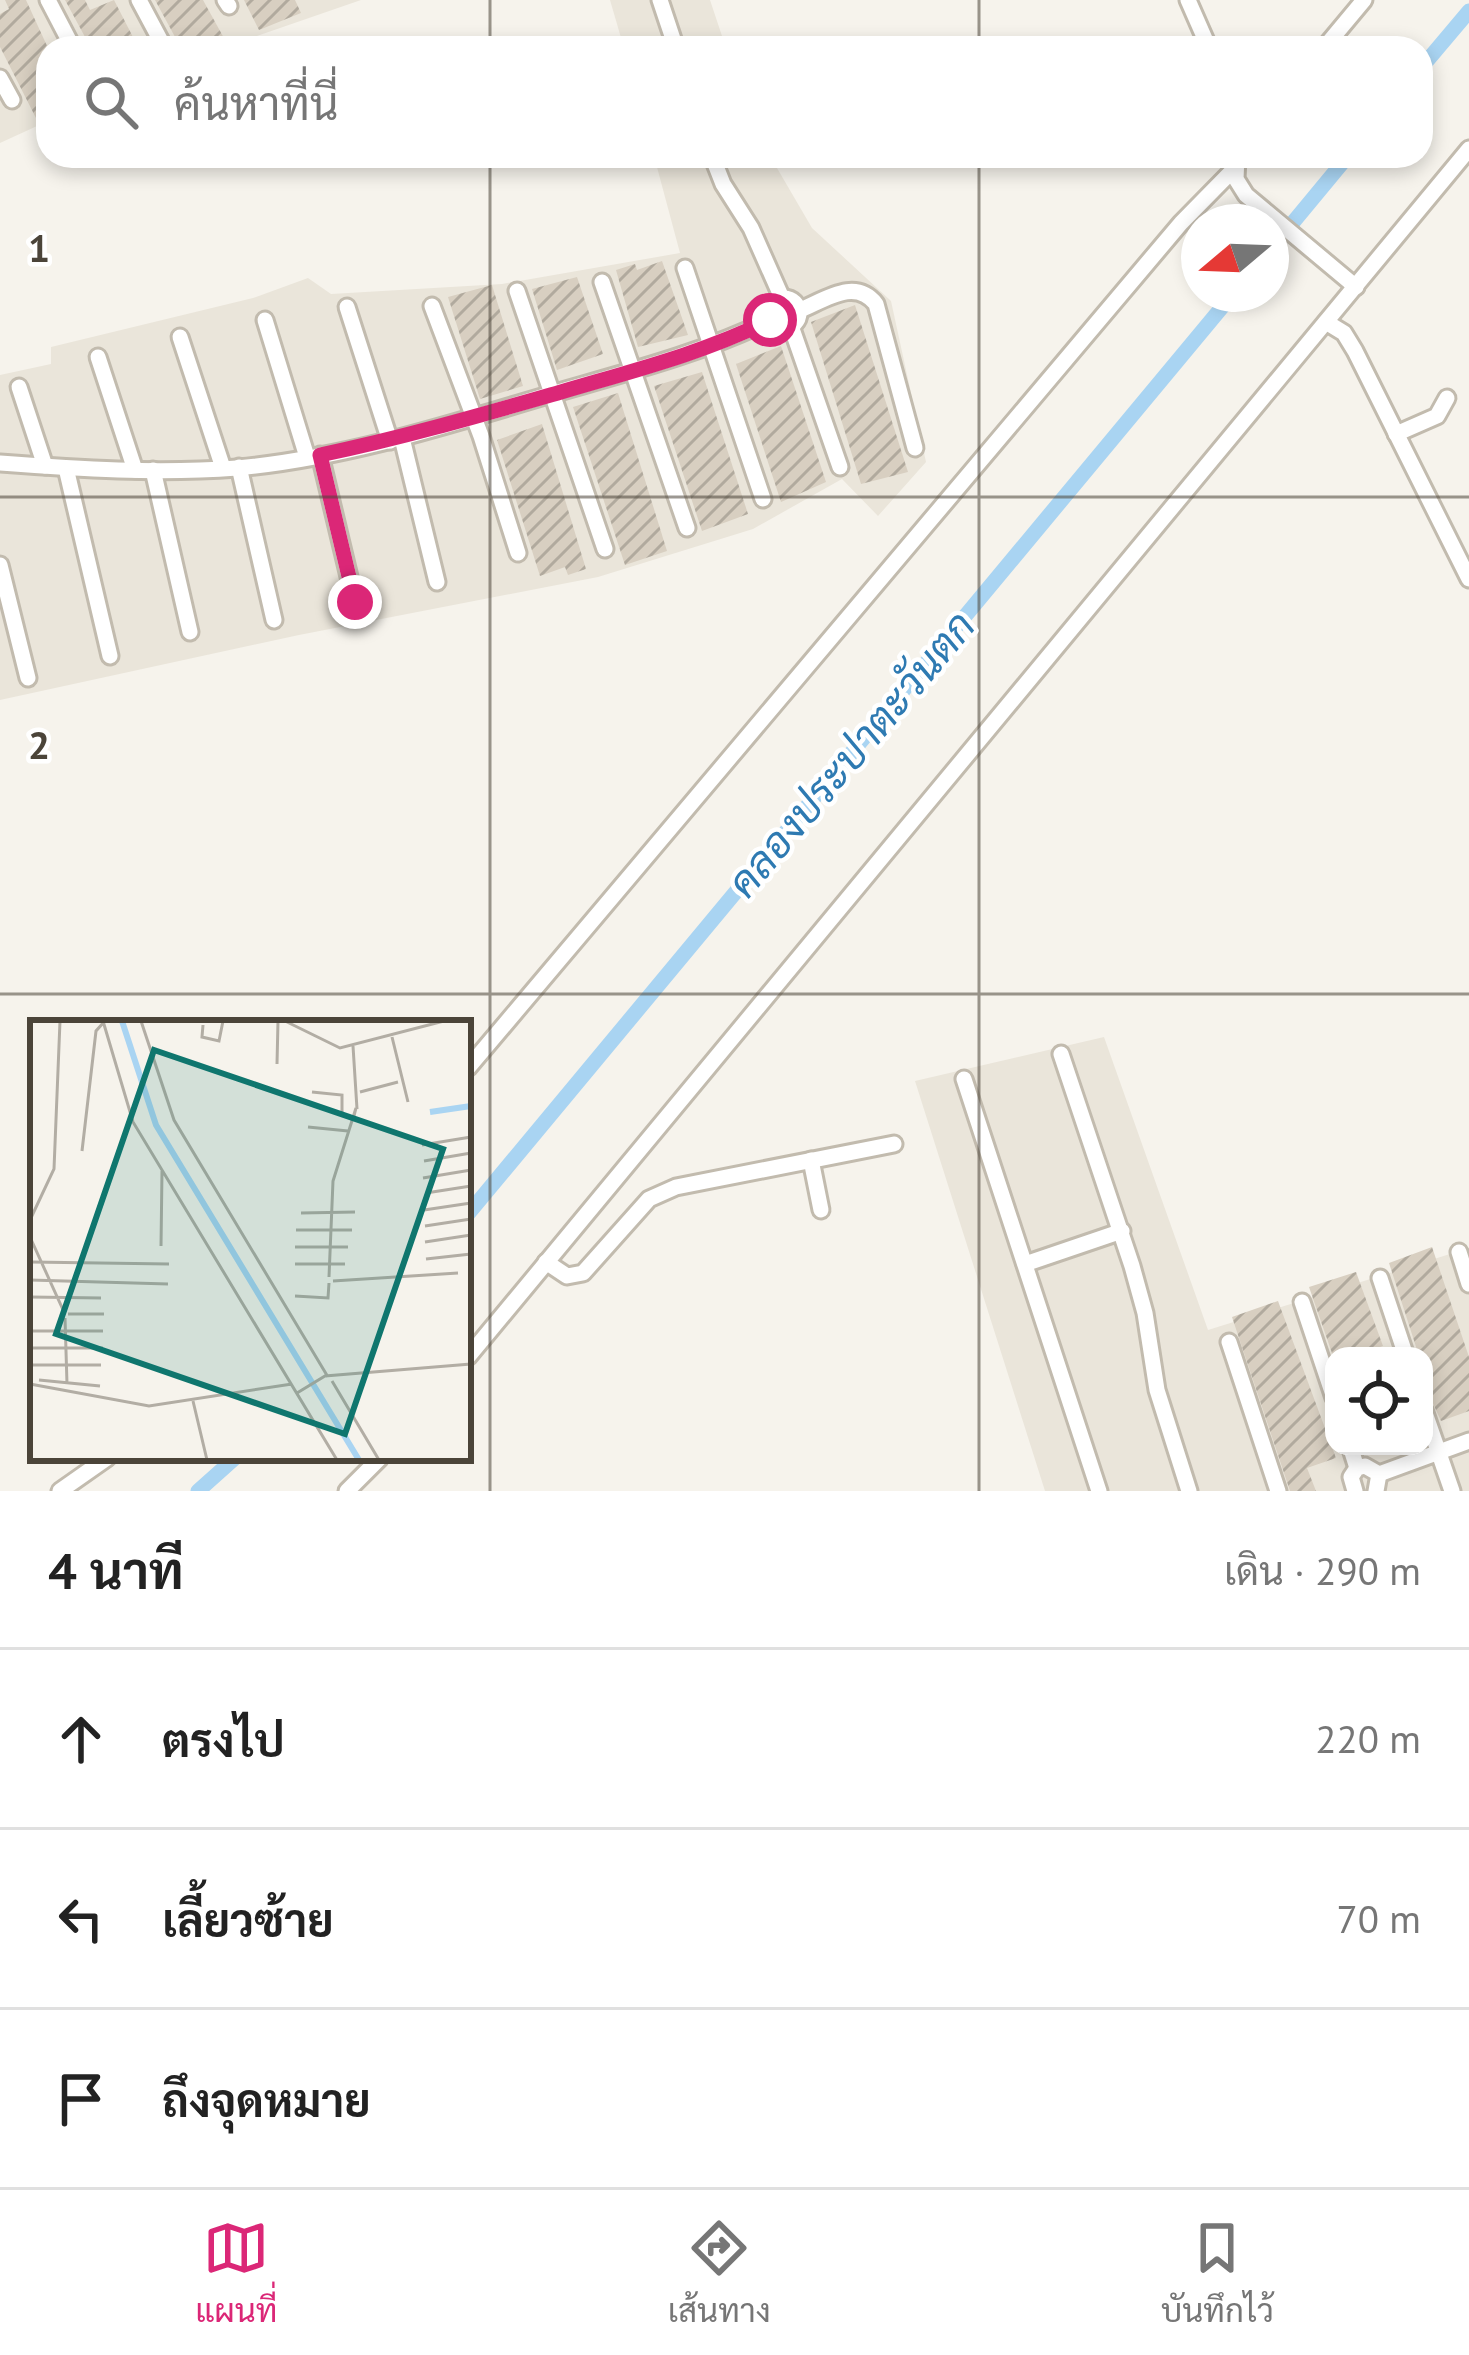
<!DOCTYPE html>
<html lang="th">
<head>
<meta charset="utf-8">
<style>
	:root { --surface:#fff; --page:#f2f2f2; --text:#222; --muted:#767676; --line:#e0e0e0; --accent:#db2777 }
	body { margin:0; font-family:"PT Sans",Sarabun,sans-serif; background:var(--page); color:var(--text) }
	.controls { position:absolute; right:36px; bottom:36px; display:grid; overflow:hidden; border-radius:24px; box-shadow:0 6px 18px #0003 }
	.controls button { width:108px; height:108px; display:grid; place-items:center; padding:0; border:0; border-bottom:3px solid var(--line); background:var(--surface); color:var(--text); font:60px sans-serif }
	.compass { position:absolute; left:1181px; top:204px; width:108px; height:108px; border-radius:50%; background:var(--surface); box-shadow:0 6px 18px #0003; rotate:251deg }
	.stop { position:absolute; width:36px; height:36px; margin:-27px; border:9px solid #db2777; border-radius:50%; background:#fff }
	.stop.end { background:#db2777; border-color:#fff; box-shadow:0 3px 12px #0008 }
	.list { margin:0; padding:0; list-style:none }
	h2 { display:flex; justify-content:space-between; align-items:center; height:156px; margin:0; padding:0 48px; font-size:51px }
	h2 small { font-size:39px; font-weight:400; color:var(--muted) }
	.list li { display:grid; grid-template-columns:78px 1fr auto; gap:36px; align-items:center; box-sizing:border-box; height:180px; padding:0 48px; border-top:3px solid var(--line) }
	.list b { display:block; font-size:45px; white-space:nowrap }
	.list em { font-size:39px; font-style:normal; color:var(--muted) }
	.icon { flex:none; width:66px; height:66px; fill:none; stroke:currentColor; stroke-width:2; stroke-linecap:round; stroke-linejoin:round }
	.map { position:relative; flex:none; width:1469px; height:1491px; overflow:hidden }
	.search { position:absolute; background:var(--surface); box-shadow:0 6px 18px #0003; left:36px; right:36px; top:36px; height:132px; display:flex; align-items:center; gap:30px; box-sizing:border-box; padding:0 42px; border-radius:36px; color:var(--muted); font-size:45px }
	.sheet { height:696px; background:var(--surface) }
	nav { display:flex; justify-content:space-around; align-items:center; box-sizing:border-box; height:168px; border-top:3px solid var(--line); background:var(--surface); font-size:33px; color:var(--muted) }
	nav a { display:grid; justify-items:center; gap:6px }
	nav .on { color:var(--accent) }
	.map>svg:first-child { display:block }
	.residential { fill:#eae5da; fill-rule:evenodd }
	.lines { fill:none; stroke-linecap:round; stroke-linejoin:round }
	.canal { stroke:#a9d4f2; stroke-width:15 }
	.building { fill:url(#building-hatch) }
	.street-casing { stroke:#c2bbae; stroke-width:21 }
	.street { stroke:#fff; stroke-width:15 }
	.route { stroke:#db2777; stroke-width:15 }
	.grid { fill:none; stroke:#4b4439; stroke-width:3; stroke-opacity:0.55 }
	.labels { text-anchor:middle; stroke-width:9; stroke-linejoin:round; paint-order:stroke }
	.water-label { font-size:42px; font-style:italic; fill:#2e7ab2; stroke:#fff }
	.inset-river { fill:none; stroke:#a9d4f2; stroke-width:6 }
	.inset-road { fill:none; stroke:#b2ada4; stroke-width:3 }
	.view { fill:#0f766e; fill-opacity:0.15; stroke:#0f766e; stroke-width:6 }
	.inset-edge { fill:none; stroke:#4b4439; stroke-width:6 }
	.grid-label { font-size:39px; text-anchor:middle; font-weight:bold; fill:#4b4439; stroke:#fff; stroke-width:9; stroke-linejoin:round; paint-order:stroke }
</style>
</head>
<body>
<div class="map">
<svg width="1469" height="1491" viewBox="0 0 1469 1491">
	<defs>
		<pattern id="building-hatch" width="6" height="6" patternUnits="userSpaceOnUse" patternTransform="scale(3)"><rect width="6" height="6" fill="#d8cfc1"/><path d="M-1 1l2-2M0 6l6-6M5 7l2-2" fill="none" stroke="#b1aa9e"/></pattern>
	</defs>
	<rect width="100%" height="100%" fill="#f6f3ec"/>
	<g class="residential">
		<path d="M0,0H361L222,48H48V121L0,143Z"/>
		<path d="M610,0H710L726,48H624Z"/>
		<path d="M654,156H770L812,228L891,301L926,462L878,516L842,479L753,529L598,577L299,635L0,700V375L51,364V347L253,298L308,278L331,294L502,284L680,253Z"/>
		<path d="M1104,1037L1208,1330L1469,1248V1491H1045L915,1081ZM1334,1356H1424V1446H1334Z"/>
	</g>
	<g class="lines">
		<g class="canal">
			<path d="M1421,68L1469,11"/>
			<path d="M1271,249L1348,156"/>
			<path d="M468,1214L1233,294"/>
			<path d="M198,1491L235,1458"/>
		</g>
	</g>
	<g class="building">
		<path d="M5,0H26L48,48V83L41,86L48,101V119L39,124L0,47V14L9,9Z"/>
		<path d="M65,0H85L90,10L114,0L136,43L126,48H91Z"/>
		<path d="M155,0H203L225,40L209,48H181Z"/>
		<path d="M244,0H295L301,13L259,30Z"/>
		<path d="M662,261L688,335L638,347L616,270L635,264L637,270Z"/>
		<path d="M577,277L603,354L557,370L532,289Z"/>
		<path d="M492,285L523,386L480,399L448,297Z"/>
		<path d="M855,305L908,472L861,484L811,322Z"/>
		<path d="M781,346L826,482L781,502L736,364Z"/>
		<path d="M702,372L748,514L702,531L654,386Z"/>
		<path d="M618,393L667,551L625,565L573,407Z"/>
		<path d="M542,424L586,569L568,575L565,567L540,576L497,440Z"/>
		<path d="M1432,1247L1469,1357V1411L1441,1421L1424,1384V1356H1419L1389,1263Z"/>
		<path d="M1356,1272L1383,1346L1352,1356H1333L1309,1287Z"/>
		<path d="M1278,1301L1336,1458L1307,1468L1316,1491H1290L1232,1317Z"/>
	</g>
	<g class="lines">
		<defs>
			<g id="street">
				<path d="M48,0L73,48"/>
				<path d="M139,0L163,45"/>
				<path d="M225,0L229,6"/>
				<path d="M660,0L676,48"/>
				<path d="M1188,0L1209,48"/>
				<path d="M1324,48L1364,0"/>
				<path d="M0,78L12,100"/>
				<path d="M712,156L723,184L751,228L782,298"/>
				<path d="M1237,156L1236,179L1246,195L1356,287"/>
				<path d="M685,268L763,499"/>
				<path d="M602,282L687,528"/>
				<path d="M517,291L605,549"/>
				<circle cx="784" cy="313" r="15"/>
				<path d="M432,306L481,436L518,553"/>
				<path d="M347,307L390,441"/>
				<path d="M798,311C825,300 855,277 876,304L915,448"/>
				<path d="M265,320L307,457"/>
				<path d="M1326,322L1344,333L1355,351L1469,579"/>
				<path d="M791,326L840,467"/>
				<path d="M180,337L223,468"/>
				<path d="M98,357L135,470"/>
				<path d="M19,387L45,466"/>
				<path d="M1396,434L1437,416L1447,398"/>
				<path d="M402,438L437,582"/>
				<path d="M320,455L355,602"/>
				<path d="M0,463C78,469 158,474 237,468C346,458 451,424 555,393C628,372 702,353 770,320"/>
				<path d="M239,467L274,620"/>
				<path d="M66,468L110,656"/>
				<path d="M153,470L190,632"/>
				<path d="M0,565L28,678"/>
				<path d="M1061,1054L1132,1266L1145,1313L1157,1390L1189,1491"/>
				<path d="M468,1068L1181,223L1234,169"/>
				<path d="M964,1079L1099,1491"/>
				<path d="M811,1160L821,1210"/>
				<path d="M1459,1252L1469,1284"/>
				<path d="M546,1262L567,1276L583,1273L649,1199L676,1187L894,1144"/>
				<path d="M1025,1264L1122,1231"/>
				<path d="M1380,1278L1406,1356"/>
				<path d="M1302,1302L1334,1398"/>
				<path d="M1229,1342L1278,1491"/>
				<path d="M468,1357L1469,149"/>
				<path d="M1424,1410L1452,1491"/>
				<path d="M1350,1446L1357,1468"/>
				<path d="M1379,1474L1469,1441"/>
				<path d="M60,1491L107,1458"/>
				<path d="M347,1491L380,1458"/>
				<path d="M1355,1491L1351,1477L1357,1468L1365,1466L1379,1474L1376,1491"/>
			</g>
		</defs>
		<use href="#street" class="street-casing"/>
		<use href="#street" class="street"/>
	</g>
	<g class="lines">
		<path class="route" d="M355,602L320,455C402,438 481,415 561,392C632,371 704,353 770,320"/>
	</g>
	<path class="grid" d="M490,0V48M979,0V48M490,156V1491M979,156V1491M0,497H1469M0,994H1469"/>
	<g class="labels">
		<g class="water-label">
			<text transform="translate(851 754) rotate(-50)" y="15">คลองประปาตะวันตก</text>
		</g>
	</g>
	<g transform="translate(30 1020)">
		<rect width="441" height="441" fill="#f6f3ec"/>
		<path class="inset-river" d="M92,1L126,105L329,440M400,92L441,86"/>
		<path class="inset-road" d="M73,1L103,102L307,440M111,1L144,100L298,357M255,1L310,28L414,1M173,5L172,17L189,21L193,1M362,17L378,82M323,26L327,89M247,44L248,1M282,72L312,75V92M330,72L368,62M278,107L318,111M392,125L441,117M52,131L66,11L74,2M394,141L441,133M393,158L441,150M396,173L441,166M394,190L441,183M271,193L325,192M0,200L24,149L30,1M395,206L441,199M266,210H322M0,217L34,292M395,222L441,215M131,226L132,151M265,227H318M396,239L441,234M0,242L139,244M265,244H315M299,257L303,161L326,88L324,96M0,260L138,264M303,261L428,253M265,276L298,278L299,263M0,277L71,278M38,294H74M35,298L37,364M0,311H73M0,328H73M1,345H71M9,360L70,366M302,361L349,440M0,364L119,386L262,364M267,373L295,356L441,344M163,381L177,440"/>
		<path class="view" d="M124,30L413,129L315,414L26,314Z"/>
		<rect width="441" height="441" class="inset-edge"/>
	</g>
	<g class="grid-label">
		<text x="39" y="262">1</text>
		<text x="39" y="759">2</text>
	</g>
</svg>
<div class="controls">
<button><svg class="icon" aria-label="locate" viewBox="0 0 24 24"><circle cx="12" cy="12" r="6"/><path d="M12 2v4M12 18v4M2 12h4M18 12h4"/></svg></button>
</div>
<svg class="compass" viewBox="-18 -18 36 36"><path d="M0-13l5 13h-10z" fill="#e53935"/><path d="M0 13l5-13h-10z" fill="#767676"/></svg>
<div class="stop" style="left:770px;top:320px"></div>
<div class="stop end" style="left:355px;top:602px"></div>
<div class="search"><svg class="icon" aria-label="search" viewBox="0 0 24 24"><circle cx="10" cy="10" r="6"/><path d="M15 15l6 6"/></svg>ค้นหาที่นี่</div>
</div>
<section class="sheet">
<h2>4 นาที<small>เดิน · 290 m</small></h2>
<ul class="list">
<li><svg class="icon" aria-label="ahead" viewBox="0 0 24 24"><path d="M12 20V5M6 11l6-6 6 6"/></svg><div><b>ตรงไป</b></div><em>220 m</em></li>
<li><svg class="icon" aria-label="left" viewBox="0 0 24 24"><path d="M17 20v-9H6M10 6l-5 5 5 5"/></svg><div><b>เลี้ยวซ้าย</b></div><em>70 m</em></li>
<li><svg class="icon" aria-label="arrive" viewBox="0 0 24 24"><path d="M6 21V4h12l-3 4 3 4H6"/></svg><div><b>ถึงจุดหมาย</b></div></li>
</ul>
</section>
<nav>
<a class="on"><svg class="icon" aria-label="map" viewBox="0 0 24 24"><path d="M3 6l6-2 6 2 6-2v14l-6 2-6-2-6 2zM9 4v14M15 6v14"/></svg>แผนที่</a>
<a><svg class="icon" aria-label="directions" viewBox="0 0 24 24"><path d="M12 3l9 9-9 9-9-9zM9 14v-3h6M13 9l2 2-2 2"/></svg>เส้นทาง</a>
<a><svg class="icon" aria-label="saved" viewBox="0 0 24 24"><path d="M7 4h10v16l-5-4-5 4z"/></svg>บันทึกไว้</a>
</nav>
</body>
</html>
